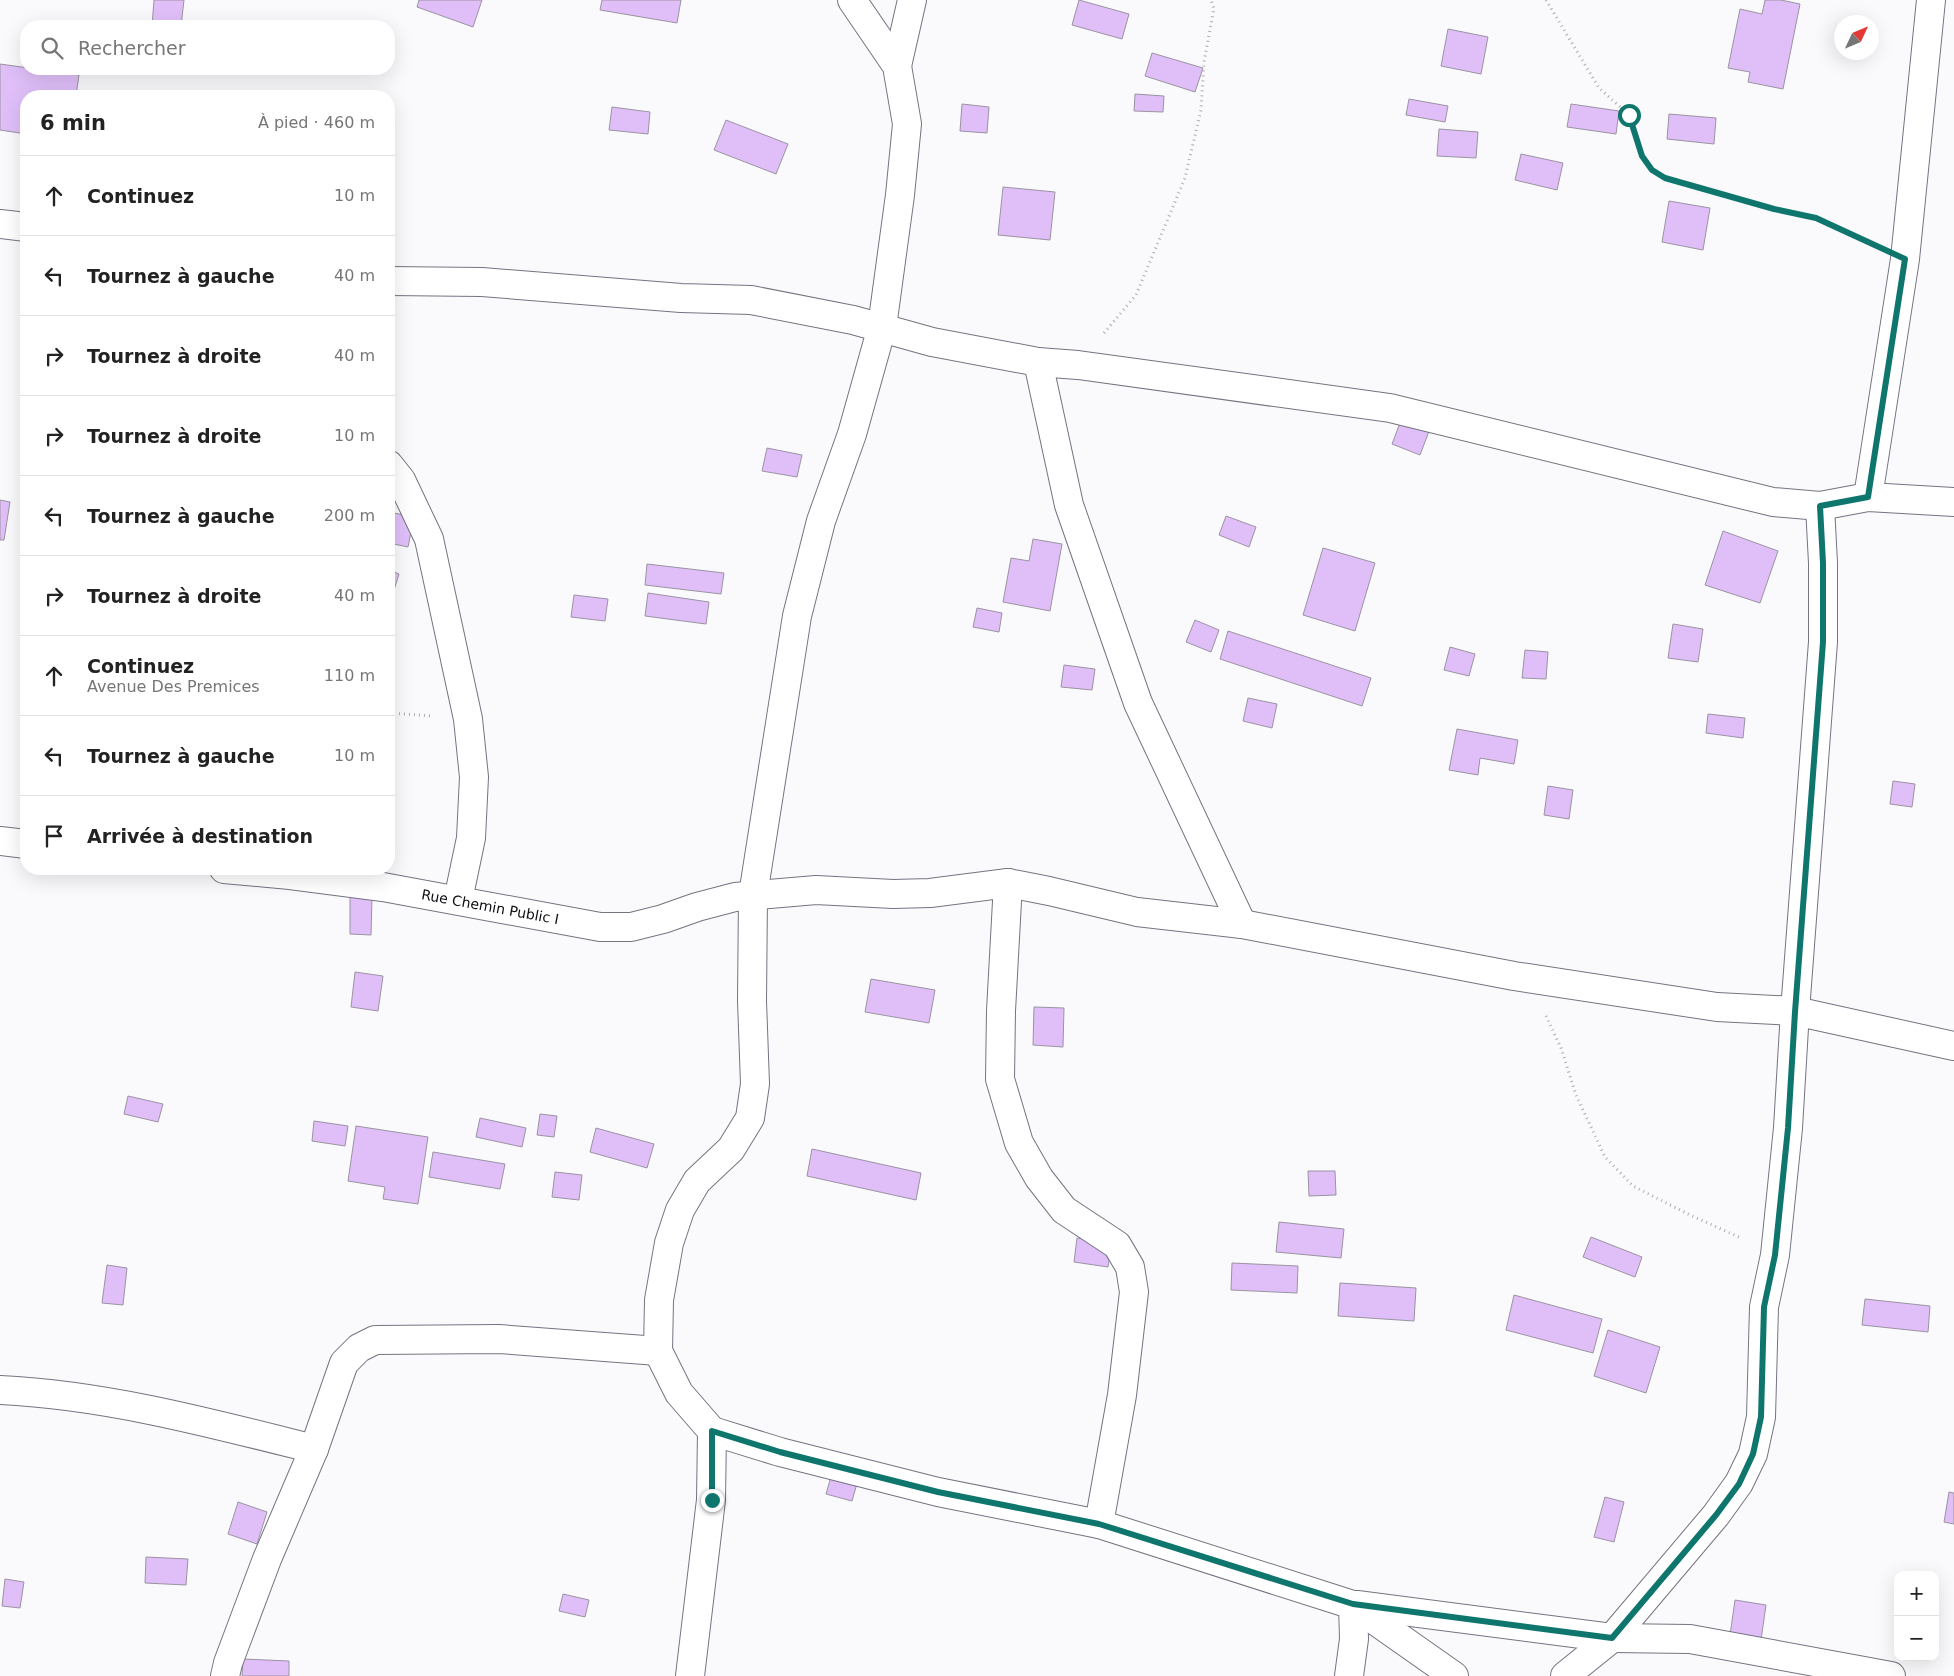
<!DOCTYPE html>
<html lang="fr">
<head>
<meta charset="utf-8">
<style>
	:root { --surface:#fff; --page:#f6f6f6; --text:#222; --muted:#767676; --line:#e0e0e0 }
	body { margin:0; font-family:"DejaVu Sans",sans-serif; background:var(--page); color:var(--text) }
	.controls { position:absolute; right:15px; bottom:15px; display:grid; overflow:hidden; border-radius:10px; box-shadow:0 5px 20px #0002 }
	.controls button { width:45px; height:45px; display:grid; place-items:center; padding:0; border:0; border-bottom:1px solid var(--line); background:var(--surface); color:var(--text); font:25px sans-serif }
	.compass { position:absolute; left:1834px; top:15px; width:45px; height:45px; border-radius:50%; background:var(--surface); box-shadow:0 5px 20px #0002; rotate:46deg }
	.stop { position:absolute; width:15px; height:15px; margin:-11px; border:4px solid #0f766e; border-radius:50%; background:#fff }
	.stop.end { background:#0f766e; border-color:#fff; box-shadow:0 1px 5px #0008 }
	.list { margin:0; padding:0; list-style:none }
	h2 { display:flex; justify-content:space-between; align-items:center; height:65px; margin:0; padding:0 20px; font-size:21px }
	h2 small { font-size:16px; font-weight:400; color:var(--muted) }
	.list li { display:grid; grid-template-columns:32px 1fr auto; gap:15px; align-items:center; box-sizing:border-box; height:80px; padding:0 20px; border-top:1px solid var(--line) }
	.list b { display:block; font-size:19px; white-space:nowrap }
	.list p { margin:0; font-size:16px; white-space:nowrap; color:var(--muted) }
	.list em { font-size:16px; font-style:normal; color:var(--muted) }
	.icon { flex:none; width:28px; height:28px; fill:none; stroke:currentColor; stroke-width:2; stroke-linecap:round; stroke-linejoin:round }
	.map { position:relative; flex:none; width:1954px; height:1676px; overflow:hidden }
	.search { position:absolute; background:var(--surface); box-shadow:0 5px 20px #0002; left:20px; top:20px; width:375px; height:55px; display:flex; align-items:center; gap:12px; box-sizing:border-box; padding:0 18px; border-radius:20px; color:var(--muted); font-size:19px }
	.panel { position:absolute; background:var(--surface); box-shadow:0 5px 20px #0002; left:20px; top:90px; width:375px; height:785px; border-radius:20px }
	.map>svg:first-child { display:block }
	.building { fill:#e0bff9; stroke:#9b93a1 }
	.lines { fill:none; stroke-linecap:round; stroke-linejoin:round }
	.minor-casing { stroke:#747482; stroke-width:30 }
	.path { stroke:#acacaf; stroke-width:3; stroke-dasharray:1 4; stroke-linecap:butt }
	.minor { stroke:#fff; stroke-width:28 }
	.route { stroke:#0f766e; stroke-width:6 }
	.labels { text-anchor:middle; stroke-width:5; stroke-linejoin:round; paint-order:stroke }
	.street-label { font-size:14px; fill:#0c0c11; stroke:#fff }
</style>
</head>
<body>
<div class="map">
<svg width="1954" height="1676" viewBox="0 0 1954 1676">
	<rect width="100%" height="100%" fill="#fafafd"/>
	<g class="building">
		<path d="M154,0H184L181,26H152Z"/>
		<path d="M419,0H482L473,27L417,7Z"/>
		<path d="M602,0H681L677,23L600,10Z"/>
		<path d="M1079,0L1129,14L1122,39L1072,25Z"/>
		<path d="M1765,0H1781L1800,4L1783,89L1748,82L1750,72L1728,68L1740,9L1762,14Z"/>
		<path d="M1448,29L1488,37L1481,74L1441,66Z"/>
		<path d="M1152,53L1203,68L1195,92L1145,76Z"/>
		<path d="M0,64L79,75L76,96H26V134L0,130Z"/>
		<path d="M1135,94L1164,96L1163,112L1134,111Z"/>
		<path d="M1409,99L1448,106L1445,122L1406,115Z"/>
		<path d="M962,104L989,107L987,133L960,131Z"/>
		<path d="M1571,104L1619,111L1616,134L1567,127Z"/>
		<path d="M612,107L650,112L648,134L609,130Z"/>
		<path d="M1669,114L1716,118L1714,144L1667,139Z"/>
		<path d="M726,120L788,144L776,174L714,150Z"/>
		<path d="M1439,129L1478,132L1476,158L1437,156Z"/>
		<path d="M1521,154L1563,163L1557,190L1515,180Z"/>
		<path d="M1003,187L1055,192L1050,240L998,235Z"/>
		<path d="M1669,201L1710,208L1703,250L1662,242Z"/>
		<path d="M1403,415L1431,426L1420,455L1392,444Z"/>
		<path d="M767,448L802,455L797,477L762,471Z"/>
		<path d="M0,500L10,502L4,540H0Z"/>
		<path d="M389,512L414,517L408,547L389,543Z"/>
		<path d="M1226,516L1256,527L1249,547L1219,535Z"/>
		<path d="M1723,531L1778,551L1760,603L1705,585Z"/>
		<path d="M1033,539L1062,544L1050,611L1003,602L1011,558L1029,561Z"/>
		<path d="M1323,548L1375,563L1355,631L1303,615Z"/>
		<path d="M647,564L724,573L721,594L645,585Z"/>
		<path d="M389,570L399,574L389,606Z"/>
		<path d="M648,593L709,602L706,624L645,616Z"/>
		<path d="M574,595L608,599L605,621L571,617Z"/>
		<path d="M977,608L1002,613L999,632L973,627Z"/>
		<path d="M1195,620L1219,630L1211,652L1186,642Z"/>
		<path d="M1673,624L1703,629L1698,662L1668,658Z"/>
		<path d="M1228,631L1371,678L1362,706L1220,659Z"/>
		<path d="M1450,647L1475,654L1469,676L1444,670Z"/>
		<path d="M1525,650L1548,652L1546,679L1522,678Z"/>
		<path d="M1064,665L1095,669L1092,690L1061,687Z"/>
		<path d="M1248,698L1277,704L1272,728L1243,721Z"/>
		<path d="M1708,714L1745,718L1743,738L1706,733Z"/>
		<path d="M1457,729L1518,740L1514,764L1480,758L1478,775L1449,770Z"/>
		<path d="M1893,781L1915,784L1912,807L1890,804Z"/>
		<path d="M1548,786L1573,790L1569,819L1544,815Z"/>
		<path d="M350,897H372L371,935L350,934Z"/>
		<path d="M355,972L383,976L378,1011L351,1007Z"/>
		<path d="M871,979L935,990L929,1023L865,1012Z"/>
		<path d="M1034,1007L1064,1008L1063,1047L1033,1045Z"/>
		<path d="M128,1096L163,1104L158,1122L124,1114Z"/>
		<path d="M540,1114L557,1116L554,1137L537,1135Z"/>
		<path d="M480,1118L526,1128L522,1147L476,1137Z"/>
		<path d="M314,1121L348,1126L345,1146L312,1141Z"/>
		<path d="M356,1126L428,1137L418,1204L383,1199L385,1187L348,1181Z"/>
		<path d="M596,1128L654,1144L647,1168L590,1152Z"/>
		<path d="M812,1149L921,1173L916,1200L807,1176Z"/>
		<path d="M433,1152L505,1164L500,1189L429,1177Z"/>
		<path d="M1308,1171H1335L1336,1195L1309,1196Z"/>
		<path d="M555,1172L582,1175L579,1200L552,1197Z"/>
		<path d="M1279,1222L1344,1229L1341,1258L1276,1252Z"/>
		<path d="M1591,1237L1642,1257L1635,1277L1583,1257Z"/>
		<path d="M1077,1238L1112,1243L1108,1267L1074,1262Z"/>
		<path d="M1232,1263L1298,1266L1297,1293L1231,1290Z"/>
		<path d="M107,1265L127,1268L123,1305L102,1303Z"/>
		<path d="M1340,1283L1416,1288L1414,1321L1338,1316Z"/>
		<path d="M1514,1295L1602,1319L1593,1353L1506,1330Z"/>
		<path d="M1865,1299L1930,1306L1928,1332L1862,1325Z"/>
		<path d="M1608,1330L1660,1347L1646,1393L1594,1376Z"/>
		<path d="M832,1473L858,1480L852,1501L826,1494Z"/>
		<path d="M1949,1492L1954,1493V1524L1944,1522Z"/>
		<path d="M1605,1497L1624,1502L1614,1542L1594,1537Z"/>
		<path d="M238,1502L267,1512L257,1544L228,1534Z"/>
		<path d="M146,1557L188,1559L186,1585L145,1583Z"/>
		<path d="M5,1579L24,1582L20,1608L2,1606Z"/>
		<path d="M563,1594L589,1600L585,1617L559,1611Z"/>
		<path d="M1735,1600L1766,1605L1761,1640L1730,1635Z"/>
		<path d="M243,1659L289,1661V1676H242Z"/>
	</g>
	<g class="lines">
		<defs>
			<g id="minor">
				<path d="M897,66L912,0"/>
				<path d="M0,224L26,227"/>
				<path d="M389,281L482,282L681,298L751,300L853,320L932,342L1038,362L1078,365L1390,408L1773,502L1820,506L1868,497L1954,502"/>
				<path d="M1038,362L1069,505L1138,703L1242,924"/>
				<path d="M389,465L401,480L429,539L468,719L474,777L471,838L458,900"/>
				<path d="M1868,497L1905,259L1931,0"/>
				<path d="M0,841L26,844"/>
				<path id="s1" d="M224,869L290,875L383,887L600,927H631L663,919L697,907L735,897L816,890L893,894L930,893L1008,883L1049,891L1137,912L1242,924L1514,976L1717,1007L1795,1011L1954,1046"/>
				<path d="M1008,883L1001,1011L1000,1079L1019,1143L1039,1178L1064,1210L1117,1245L1130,1267L1134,1292L1122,1395L1099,1524"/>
				<path d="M0,1390C106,1395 211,1423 314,1449"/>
				<path d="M712,1431L780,1452L938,1492L1099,1524L1353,1605L1454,1676"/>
				<path d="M1357,1605L1612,1638L1690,1639L1891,1676"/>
				<path d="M225,1676L228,1663L267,1559L314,1449L344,1363L359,1348L375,1340L499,1339L658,1351"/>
				<path d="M690,1676L711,1500L712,1431L679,1393L658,1351L659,1300L669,1243L680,1210L697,1181L731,1149L750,1118L755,1084L752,1001L753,895L797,616L821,521L852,434L882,327L900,195L907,124L897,66L852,0"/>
				<path d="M1349,1676L1354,1639L1353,1605"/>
				<path d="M1565,1676L1612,1638L1716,1515L1739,1483L1753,1454L1761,1417L1764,1307L1775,1255L1788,1128L1795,1011L1823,642V563L1820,506"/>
			</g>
		</defs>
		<use href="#minor" class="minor-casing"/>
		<g class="path">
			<path d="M1546,0L1599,88L1629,115L1642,156L1652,169L1665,177L1774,209L1816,217L1873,243"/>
			<path d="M1104,333L1136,295L1185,178L1201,110L1204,62L1214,8L1211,0"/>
			<path d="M389,713L433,716"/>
			<path d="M1546,1016L1561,1048L1576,1095L1605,1157L1633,1186L1690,1215L1741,1238"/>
		</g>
		<use href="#minor" class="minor"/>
	</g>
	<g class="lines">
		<path class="route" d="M712,1500V1431L780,1452L938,1492L1099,1524L1353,1604L1612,1638L1716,1515L1739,1484L1753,1454L1761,1417L1764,1307L1775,1255L1788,1128L1795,1012L1823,642V563L1820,506L1868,497L1905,259L1816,218L1774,209L1665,178L1652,170L1642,156L1629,115"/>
	</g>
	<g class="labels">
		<g class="street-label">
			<text dy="5" stroke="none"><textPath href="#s1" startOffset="269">Rue Chemin Public I</textPath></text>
		</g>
	</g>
</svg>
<div class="controls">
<button>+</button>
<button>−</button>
</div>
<svg class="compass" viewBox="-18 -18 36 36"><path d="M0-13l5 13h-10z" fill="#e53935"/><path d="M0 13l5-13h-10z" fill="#767676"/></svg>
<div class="stop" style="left:1629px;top:115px"></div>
<div class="stop end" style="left:712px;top:1500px"></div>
<div class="search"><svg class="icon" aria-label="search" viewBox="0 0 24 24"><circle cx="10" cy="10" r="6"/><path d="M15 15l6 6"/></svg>Rechercher</div>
<section class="panel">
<h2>6 min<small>À pied · 460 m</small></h2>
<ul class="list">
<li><svg class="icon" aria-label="ahead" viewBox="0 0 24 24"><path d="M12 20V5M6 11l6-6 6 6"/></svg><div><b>Continuez</b></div><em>10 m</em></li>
<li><svg class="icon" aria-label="left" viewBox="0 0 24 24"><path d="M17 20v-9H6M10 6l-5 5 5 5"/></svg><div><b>Tournez à gauche</b></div><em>40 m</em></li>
<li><svg class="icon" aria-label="right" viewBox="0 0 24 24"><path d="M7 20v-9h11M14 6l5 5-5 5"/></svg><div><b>Tournez à droite</b></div><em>40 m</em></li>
<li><svg class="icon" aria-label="right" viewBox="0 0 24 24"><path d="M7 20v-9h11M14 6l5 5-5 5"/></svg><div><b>Tournez à droite</b></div><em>10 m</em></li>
<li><svg class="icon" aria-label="left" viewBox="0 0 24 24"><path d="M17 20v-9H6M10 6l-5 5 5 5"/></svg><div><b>Tournez à gauche</b></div><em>200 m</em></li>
<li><svg class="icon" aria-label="right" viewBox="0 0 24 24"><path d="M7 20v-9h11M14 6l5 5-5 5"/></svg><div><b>Tournez à droite</b></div><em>40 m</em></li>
<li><svg class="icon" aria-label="ahead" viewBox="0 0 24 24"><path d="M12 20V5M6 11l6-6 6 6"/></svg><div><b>Continuez</b><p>Avenue Des Premices</p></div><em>110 m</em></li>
<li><svg class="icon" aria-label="left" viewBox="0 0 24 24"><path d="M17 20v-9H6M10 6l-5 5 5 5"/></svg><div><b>Tournez à gauche</b></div><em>10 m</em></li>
<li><svg class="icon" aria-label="arrive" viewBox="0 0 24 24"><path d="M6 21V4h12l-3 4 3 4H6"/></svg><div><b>Arrivée à destination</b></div></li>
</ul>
</section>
</div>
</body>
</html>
